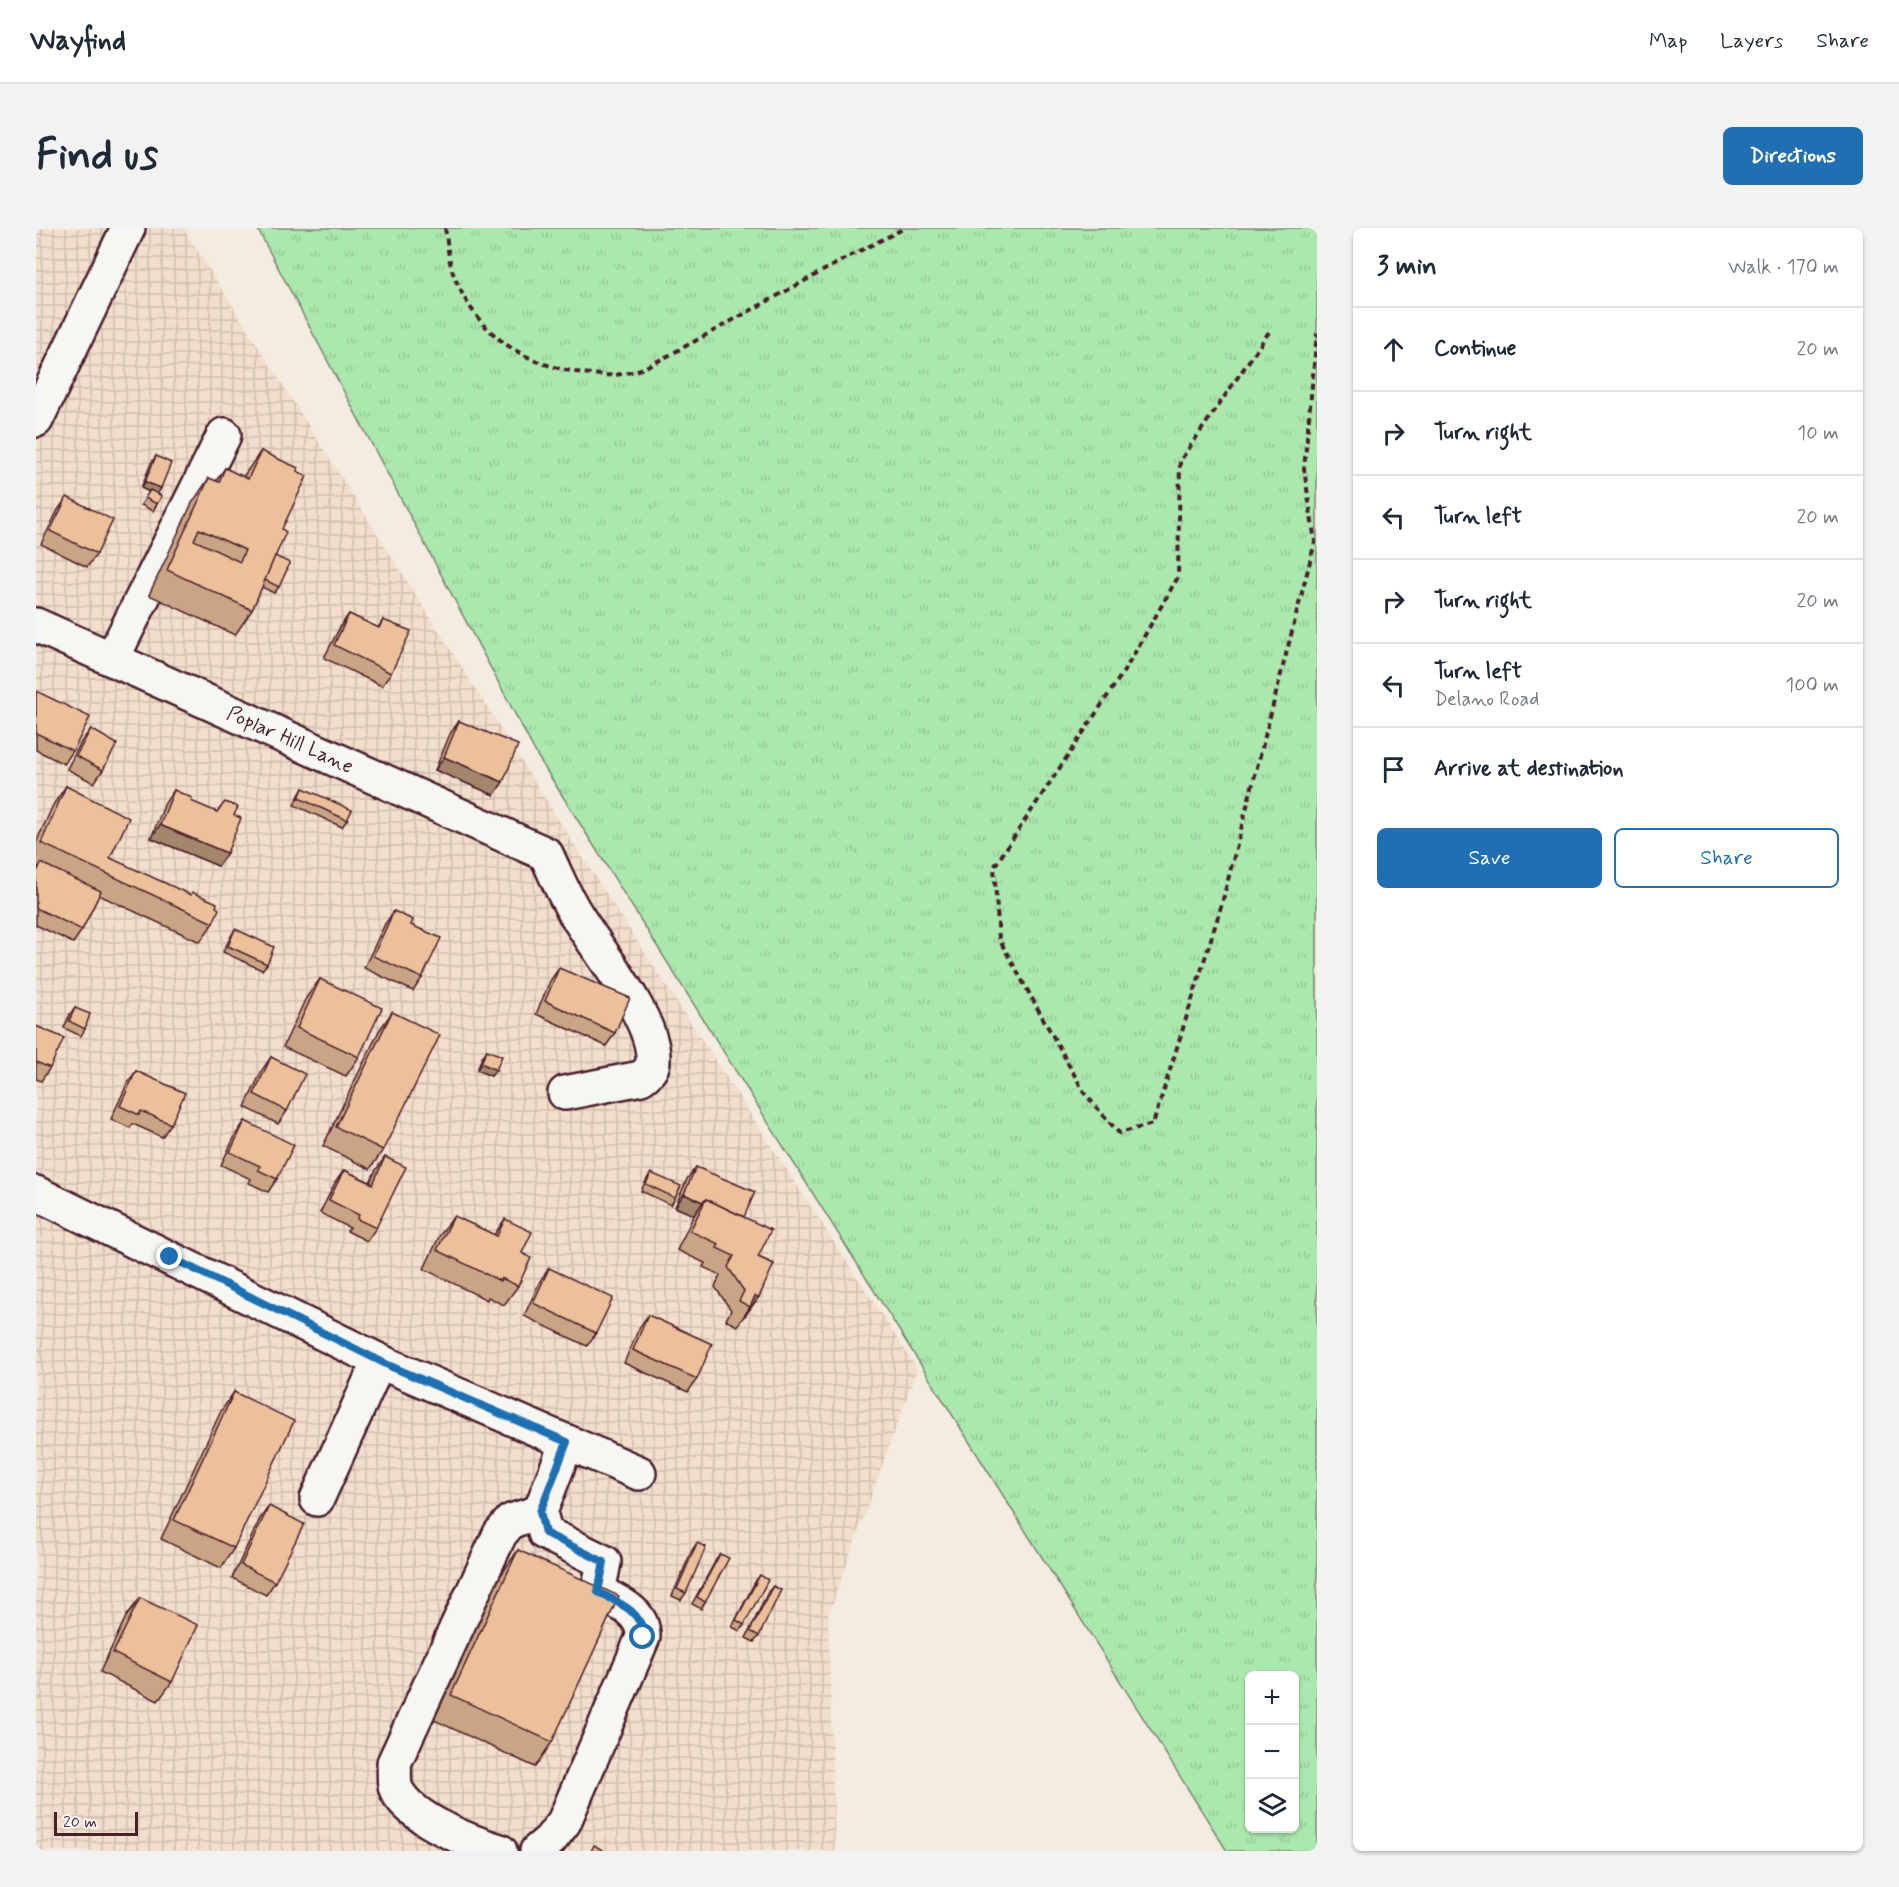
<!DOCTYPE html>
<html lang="en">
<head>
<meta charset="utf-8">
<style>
	:root { --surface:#fff; --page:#f2f2f3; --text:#1f2937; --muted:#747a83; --line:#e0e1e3; --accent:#1f6fb2 }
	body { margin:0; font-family:Mynerve,sans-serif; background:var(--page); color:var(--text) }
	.controls { position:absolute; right:18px; bottom:18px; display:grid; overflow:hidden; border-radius:9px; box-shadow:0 2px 4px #0004 }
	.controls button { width:54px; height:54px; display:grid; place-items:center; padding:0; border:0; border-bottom:2px solid var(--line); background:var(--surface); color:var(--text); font:30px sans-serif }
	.scale { position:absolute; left:18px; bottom:15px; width:84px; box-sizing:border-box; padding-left:6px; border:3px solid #4a1f2b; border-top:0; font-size:16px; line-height:21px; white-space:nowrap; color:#4a1f2b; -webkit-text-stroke:4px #f6f6f2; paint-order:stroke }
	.stop { position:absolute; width:18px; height:18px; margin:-14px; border:4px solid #1f6fb2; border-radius:50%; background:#fff }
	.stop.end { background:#1f6fb2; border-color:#fff; box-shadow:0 2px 6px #0008 }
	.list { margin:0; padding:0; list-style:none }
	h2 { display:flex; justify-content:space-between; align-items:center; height:78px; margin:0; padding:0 24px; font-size:26px }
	h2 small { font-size:20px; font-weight:400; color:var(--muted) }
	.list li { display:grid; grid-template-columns:39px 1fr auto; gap:18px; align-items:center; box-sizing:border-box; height:84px; padding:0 24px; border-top:2px solid var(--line) }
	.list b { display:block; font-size:22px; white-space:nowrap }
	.list p { margin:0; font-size:20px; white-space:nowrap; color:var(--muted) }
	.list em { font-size:20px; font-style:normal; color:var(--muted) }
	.actions { display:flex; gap:12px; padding:18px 24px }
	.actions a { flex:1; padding:14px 0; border:2px solid var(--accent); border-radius:9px; text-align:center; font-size:21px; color:var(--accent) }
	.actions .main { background:var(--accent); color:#fff }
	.icon { flex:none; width:33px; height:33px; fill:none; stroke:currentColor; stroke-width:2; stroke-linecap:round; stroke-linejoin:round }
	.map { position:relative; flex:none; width:1281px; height:1623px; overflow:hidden; border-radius:9px }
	header { display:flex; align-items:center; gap:36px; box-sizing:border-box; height:84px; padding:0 30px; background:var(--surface); border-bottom:2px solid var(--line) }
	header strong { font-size:28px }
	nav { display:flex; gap:33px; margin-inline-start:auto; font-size:21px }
	.intro { display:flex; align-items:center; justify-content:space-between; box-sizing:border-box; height:144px; padding:0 36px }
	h1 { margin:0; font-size:42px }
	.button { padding:15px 27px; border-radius:9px; background:var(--accent); color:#fff; font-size:21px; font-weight:700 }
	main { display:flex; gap:36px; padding:0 36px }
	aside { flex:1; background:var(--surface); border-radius:9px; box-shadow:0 2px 4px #0004 }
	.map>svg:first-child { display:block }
	.industrial { fill:url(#industrial-grid) }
	.grass { fill:url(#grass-tufts); stroke:#7a846c; stroke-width:1.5; fill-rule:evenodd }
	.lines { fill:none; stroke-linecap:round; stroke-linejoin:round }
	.minor-casing { stroke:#4a1f2b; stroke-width:38 }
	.path { stroke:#4a1f2b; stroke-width:4; stroke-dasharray:6 4.5; stroke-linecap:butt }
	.minor { stroke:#f6f6f2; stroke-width:33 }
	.wall { fill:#caa585; stroke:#4a1f2b; stroke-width:1.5 }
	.shaded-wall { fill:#a4866c; stroke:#4a1f2b; stroke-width:1.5 }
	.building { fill:#ebc09b; stroke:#4a1f2b; stroke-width:1.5; fill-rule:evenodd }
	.route { stroke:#1f6fb2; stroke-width:8 }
	.labels { text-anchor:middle; stroke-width:4.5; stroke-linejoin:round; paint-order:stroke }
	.street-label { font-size:21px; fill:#4a1f2b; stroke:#f6f6f2 }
</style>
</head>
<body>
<header>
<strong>Wayfind</strong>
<nav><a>Map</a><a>Layers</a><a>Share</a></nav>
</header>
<div class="intro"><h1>Find us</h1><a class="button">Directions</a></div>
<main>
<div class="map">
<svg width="1281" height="1623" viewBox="0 0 1281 1623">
	<defs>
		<pattern id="industrial-grid" width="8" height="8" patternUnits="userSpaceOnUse" patternTransform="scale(1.5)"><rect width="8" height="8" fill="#f1decc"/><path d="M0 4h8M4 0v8" fill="none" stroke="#d0beaf"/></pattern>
		<pattern id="grass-tufts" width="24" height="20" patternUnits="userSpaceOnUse" patternTransform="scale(1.5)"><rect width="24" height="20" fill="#abe8ae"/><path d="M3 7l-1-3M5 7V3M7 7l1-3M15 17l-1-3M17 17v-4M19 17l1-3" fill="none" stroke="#95c796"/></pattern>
	</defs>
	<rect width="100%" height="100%" fill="#f4ebe1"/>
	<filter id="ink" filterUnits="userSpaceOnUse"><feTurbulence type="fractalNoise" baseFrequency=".0167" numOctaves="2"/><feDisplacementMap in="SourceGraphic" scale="12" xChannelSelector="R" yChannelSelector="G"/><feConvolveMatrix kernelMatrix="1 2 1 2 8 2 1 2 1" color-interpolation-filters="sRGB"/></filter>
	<g filter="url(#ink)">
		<path class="industrial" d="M0,0H147L543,624L881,1141L792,1388L799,1623H0Z"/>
		<path class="grass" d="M221,0H1281V1623H1191L502,529ZM1214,1448H1258V1600H1214Z"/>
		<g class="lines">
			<defs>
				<g id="minor">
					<path d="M0,192L92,0"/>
					<path id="s1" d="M0,397L510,626C519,645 527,665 538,683C559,720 619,790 617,832C617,840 611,846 605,850L529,865"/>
					<path d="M76,431L188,207"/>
					<path d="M0,965L354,1138L603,1245"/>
					<path d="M281,1271L343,1133"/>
					<path d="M464,1623C433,1614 377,1592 361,1563C357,1556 359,1543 358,1535L464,1306L475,1293L504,1284"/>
					<path d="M501,1623L514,1612L528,1594L607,1409C608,1384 582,1374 562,1364L568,1334L509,1305L504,1284L531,1214"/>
				</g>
			</defs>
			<use href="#minor" class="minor-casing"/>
			<g class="path">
				<path d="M409,0C412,17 412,34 419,50C441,104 483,134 540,144C555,146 570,149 585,146C601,144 614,137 628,130L814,28L869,0"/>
				<path d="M1233,104L1144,233L1142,349L1090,440L958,639L963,711L1049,866L1083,905L1117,896L1185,679L1279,314L1268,241L1281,105"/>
			</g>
			<use href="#minor" class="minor"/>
		</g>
		<g class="wall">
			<path d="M225,223L246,301L239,328L243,359L238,365L226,359L216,382L199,407L113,367L156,275L173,250L180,253L189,240L207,249Z"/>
			<path d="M120,228L125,260L121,266V276L117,283L105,277L113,264L105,260L115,235Z"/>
			<path d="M31,269L61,326L51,339L5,316L22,282Z"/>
			<path d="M313,386L342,400L347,392L355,445L346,458L288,430L304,399Z"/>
			<path d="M0,463L37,523L28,536L0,522Z"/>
			<path d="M423,493L458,567L399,542L414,506Z"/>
			<path d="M55,501L67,542L58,555L31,541L45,514Z"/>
			<path d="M30,558L74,630L180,679L177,695L164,714L63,667L46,702L37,715L0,697V642L2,639L0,638V615L17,577Z"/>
			<path d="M267,560L311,592L306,599L258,577L263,567Z"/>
			<path d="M138,562L182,638L115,610L129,575Z"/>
			<path d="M358,683L375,697L386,750L377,763L328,740L349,696Z"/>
			<path d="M199,701L231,736L226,742L187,724L195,708Z"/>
			<path d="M523,740L579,805L570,818L500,786L514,753Z"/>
			<path d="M284,751L323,829L310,848L247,819L270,770Z"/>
			<path d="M39,780L49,801L45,808L28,800L34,786Z"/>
			<path d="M356,784L347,922L334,941L287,918L343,803Z"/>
			<path d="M0,798L14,840L5,853L0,851Z"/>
			<path d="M451,822L460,842L455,848L441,842L446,829Z"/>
			<path d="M235,829L251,883L242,896L209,879L226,842Z"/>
			<path d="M100,843L135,896L126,909L97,896L94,900L75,891L91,856Z"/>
			<path d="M209,893L241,951L232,964L213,955L215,951L185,937L200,906Z"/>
			<path d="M349,929L340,1000L331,1013L311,1003L314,1000L284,985L299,955L308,942L334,954L340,942Z"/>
			<path d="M660,939L708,989L722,1029L738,1036L709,1088H708L701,1098L690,1092L695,1082L679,1059L684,1047L667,1039L669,1035L641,1022L658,987L639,979L651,951Z"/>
			<path d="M615,945L639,970L635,977L605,963L611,951Z"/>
			<path d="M418,988L458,1007L469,991L486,1025L482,1058L468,1077L452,1069L451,1072L388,1041L404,1007Z"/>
			<path d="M513,1040L560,1105L551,1118L488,1088L504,1053Z"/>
			<path d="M612,1087L661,1151L652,1164L588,1135L603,1100Z"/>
			<path d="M198,1164V1320L185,1340L125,1311L185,1183Z"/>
			<path d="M233,1278L239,1354L230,1367L196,1350L224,1291Z"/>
			<path d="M661,1315L650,1365L645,1372L636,1368L656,1322Z"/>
			<path d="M482,1322L516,1514L499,1539L398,1492L465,1347Z"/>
			<path d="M684,1326L669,1374L665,1381L656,1376L680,1332Z"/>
			<path d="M724,1347L708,1397L704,1403L696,1399L719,1354Z"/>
			<path d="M737,1358L723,1408L718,1414L710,1410L732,1364Z"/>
			<path d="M104,1370L136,1454L122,1473L64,1444L90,1389Z"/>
		</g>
		<g class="shaded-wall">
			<path d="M109,254L125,260L121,267L105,260Z"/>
			<path d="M408,529L467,554L458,567L399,542Z"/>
			<path d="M124,597L191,625L182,638L115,610Z"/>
			<path d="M445,835L460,842L455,848L441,842Z"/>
			<path d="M648,966L667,974L658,987L639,979Z"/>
			<path d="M719,1068L723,1069L709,1088H708L714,1079Z"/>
		</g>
		<g class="building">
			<path d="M225,223L262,240L261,243L271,248L246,301L250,304L216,382L131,342L173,250L183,254L189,240L212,251ZM163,301L209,322L204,334L158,312Z"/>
			<path d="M120,228L135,235L125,260L109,254Z"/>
			<path d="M114,262L126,268L121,276L109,270Z"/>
			<path d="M31,269L77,292L61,326L14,303Z"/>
			<path d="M239,328L254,335L243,359L229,352Z"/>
			<path d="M313,386L343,400L347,392L375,403L355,445L298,417Z"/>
			<path d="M0,463L54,489L37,523L0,505Z"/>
			<path d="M423,493L482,517L467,554L408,529Z"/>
			<path d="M55,501L81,516L67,542L40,528Z"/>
			<path d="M30,558L93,590L74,630L155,667L156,664L181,675L180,679L183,681L177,695L5,615Z"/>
			<path d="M267,560L316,582L311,592L263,570Z"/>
			<path d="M138,562L156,570L155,573L181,584L189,574L202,579L198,587L205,590L191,625L124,597Z"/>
			<path d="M5,635L65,663L46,702L0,680V646Z"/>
			<path d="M358,683L377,692L375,697L405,710L386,750L337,728Z"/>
			<path d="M199,701L238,719L231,736L192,718Z"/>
			<path d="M523,740L594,770L579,805L509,773Z"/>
			<path d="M284,751L346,780L323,829L261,800Z"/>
			<path d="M39,780L54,786L49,801L33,793Z"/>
			<path d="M356,784L404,807L347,922L300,899Z"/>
			<path d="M0,798L28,810L14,840L0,834Z"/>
			<path d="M451,822L466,828L460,842L445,835Z"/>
			<path d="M235,829L269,846L251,883L218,866Z"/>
			<path d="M100,843L149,865L135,896L105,883L103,887L84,878Z"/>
			<path d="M209,893L258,917L241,951L222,942L224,938L194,924Z"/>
			<path d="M349,929L370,939L340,1000L321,991L323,987L293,972L308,942L337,956Z"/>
			<path d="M660,939L719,964L708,989L670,971L667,974L648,966Z"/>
			<path d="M615,945L645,958L639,970L610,956Z"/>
			<path d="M670,971L735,1002L722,1029L738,1036L723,1069L719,1068L714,1079L703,1073L708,1063L692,1039L698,1028L681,1020L683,1016L654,1003Z"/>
			<path d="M418,988L461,1008L469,991L496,1004L486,1025L495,1030L482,1058L465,1050L464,1053L401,1022Z"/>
			<path d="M513,1040L577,1070L560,1105L497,1075Z"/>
			<path d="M612,1087L676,1116L661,1151L597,1122Z"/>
			<path d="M198,1164L258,1193L198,1320L138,1292Z"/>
			<path d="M233,1278L268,1296L239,1354L205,1337Z"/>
			<path d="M661,1315L670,1319L650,1365L641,1361Z"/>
			<path d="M482,1322L583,1368L516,1514L415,1467Z"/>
			<path d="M684,1326L693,1330L669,1374L661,1369Z"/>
			<path d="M724,1347L732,1352L708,1397L700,1392Z"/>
			<path d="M737,1358L745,1362L723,1408L714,1403Z"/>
			<path d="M104,1370L162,1397L136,1454L77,1425Z"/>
			<path d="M558,1617L568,1623H555Z"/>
		</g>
	</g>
	<g class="lines" filter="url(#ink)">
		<path class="route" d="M134,1029L354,1138L531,1214L504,1284L509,1305L568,1334L562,1364C582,1374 608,1384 607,1409"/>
	</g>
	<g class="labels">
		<g class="street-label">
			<text dy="7" stroke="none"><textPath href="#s1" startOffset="279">Poplar Hill Lane</textPath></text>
		</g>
	</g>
</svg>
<div class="controls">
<button>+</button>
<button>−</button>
<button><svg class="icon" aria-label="layers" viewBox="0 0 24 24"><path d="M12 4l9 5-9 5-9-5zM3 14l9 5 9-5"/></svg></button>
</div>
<div class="scale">20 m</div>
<div class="stop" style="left:607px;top:1409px"></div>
<div class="stop end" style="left:134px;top:1029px"></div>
</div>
<aside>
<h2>3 min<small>Walk · 170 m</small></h2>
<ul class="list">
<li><svg class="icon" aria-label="ahead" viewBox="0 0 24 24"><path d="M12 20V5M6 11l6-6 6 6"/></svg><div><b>Continue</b></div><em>20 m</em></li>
<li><svg class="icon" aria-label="right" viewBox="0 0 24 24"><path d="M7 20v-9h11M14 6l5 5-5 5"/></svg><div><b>Turn right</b></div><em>10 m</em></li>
<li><svg class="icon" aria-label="left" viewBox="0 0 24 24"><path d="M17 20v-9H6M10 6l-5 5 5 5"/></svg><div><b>Turn left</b></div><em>20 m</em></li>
<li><svg class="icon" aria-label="right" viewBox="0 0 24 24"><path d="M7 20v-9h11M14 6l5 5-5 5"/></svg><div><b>Turn right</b></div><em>20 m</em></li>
<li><svg class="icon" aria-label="left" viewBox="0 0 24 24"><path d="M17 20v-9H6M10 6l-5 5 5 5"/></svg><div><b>Turn left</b><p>Delano Road</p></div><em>100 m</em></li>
<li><svg class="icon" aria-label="arrive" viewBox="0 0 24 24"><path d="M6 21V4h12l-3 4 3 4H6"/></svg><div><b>Arrive at destination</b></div></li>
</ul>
<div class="actions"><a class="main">Save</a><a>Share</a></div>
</aside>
</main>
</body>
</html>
